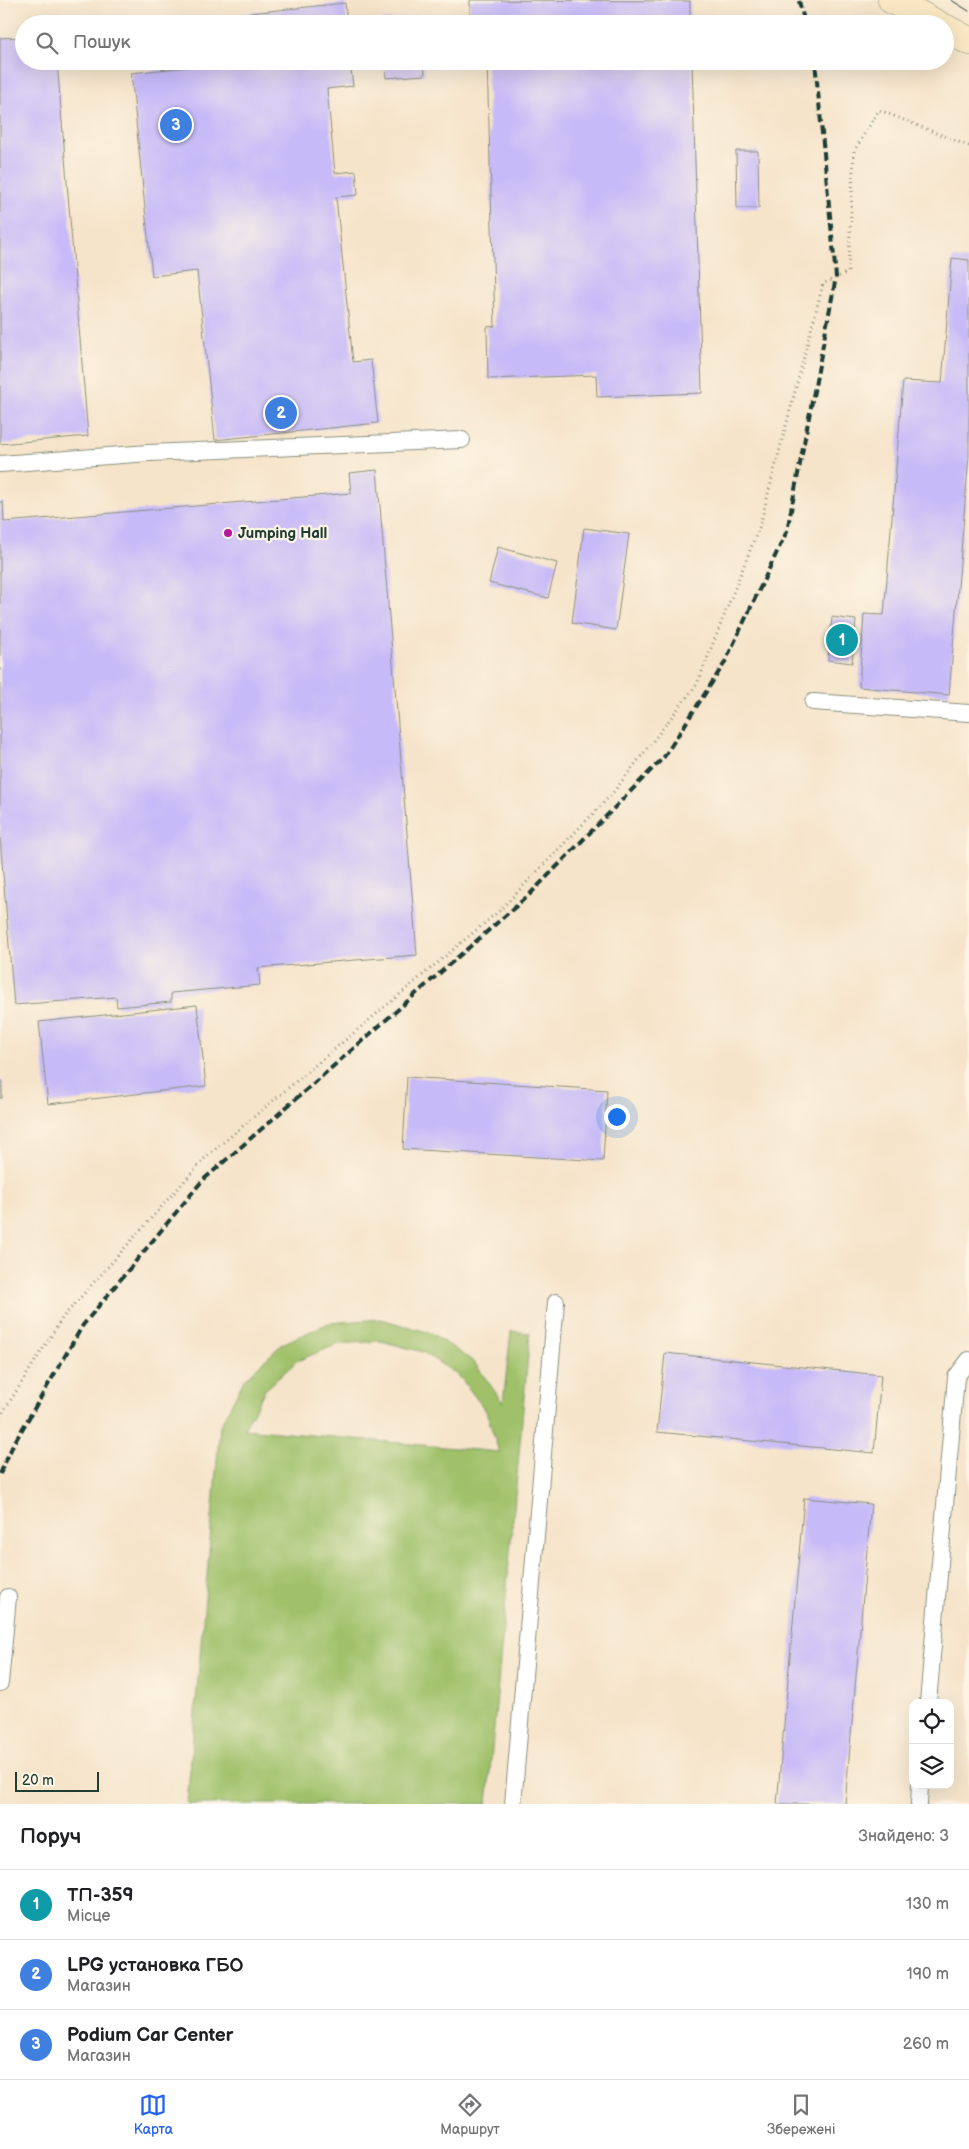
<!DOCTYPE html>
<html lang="uk">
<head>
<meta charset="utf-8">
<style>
	:root { --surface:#fff; --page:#f2f2f2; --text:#202124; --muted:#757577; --line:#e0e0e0; --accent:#2563eb }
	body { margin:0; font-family:"Balsamiq Sans",sans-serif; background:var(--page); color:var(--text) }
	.controls { position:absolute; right:15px; bottom:15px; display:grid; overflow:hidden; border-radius:10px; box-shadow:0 5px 20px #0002 }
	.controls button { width:45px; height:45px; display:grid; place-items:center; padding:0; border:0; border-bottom:1px solid var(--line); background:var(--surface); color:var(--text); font:25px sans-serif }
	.scale { position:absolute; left:15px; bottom:12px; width:84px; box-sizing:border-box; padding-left:5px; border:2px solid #1f3d34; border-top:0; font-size:14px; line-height:18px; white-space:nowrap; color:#1f3d34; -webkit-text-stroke:4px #fcf5e5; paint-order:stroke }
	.you { position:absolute; left:616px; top:1116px; width:18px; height:18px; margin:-12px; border:4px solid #fff; border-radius:50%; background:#1a73e8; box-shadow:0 0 0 8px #1a73e833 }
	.badge { display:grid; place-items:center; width:32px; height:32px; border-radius:50%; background:var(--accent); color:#fff; font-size:16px; font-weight:700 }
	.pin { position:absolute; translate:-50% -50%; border:2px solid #fff; box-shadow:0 1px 5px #0006 }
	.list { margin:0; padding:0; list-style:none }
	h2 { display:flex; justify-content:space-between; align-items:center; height:65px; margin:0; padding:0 20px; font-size:21px }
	h2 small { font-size:16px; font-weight:400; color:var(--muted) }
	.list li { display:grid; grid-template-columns:32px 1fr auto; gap:15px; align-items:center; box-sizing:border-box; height:70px; padding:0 20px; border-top:1px solid var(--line) }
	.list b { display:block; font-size:19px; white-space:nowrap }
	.list p { margin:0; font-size:16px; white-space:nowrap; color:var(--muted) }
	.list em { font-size:16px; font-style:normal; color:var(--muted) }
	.icon { flex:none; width:28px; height:28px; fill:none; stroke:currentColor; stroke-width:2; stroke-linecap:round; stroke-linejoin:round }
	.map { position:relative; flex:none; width:969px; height:1804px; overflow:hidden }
	.search { position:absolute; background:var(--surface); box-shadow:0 5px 20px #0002; left:15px; right:15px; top:15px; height:55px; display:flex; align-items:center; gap:12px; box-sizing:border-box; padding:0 18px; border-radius:28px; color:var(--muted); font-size:19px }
	.sheet { height:275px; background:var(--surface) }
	nav { display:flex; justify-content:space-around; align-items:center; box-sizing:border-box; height:70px; border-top:1px solid var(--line); background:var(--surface); font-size:14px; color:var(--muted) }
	nav a { display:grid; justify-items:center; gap:2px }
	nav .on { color:var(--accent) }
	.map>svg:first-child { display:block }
	.green { fill:#a0c16a; stroke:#607f4f; fill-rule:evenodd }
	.building { fill:#c6baf8 }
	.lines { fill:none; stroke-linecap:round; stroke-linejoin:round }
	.service-casing { stroke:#8a907f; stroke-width:18 }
	.secondary-casing { stroke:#8a907f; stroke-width:29 }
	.path { stroke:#8a907f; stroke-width:3; stroke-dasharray:1 4; stroke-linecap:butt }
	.service { stroke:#fff; stroke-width:16 }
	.secondary { stroke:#fae7c3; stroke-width:28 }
	.tram { stroke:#1f3d34; stroke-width:1 }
	.rail { stroke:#1f3d34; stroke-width:4; stroke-dasharray:8 4; stroke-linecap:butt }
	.poi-dot { fill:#b5179e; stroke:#fcf5e5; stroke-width:2 }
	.labels { text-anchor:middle; stroke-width:4.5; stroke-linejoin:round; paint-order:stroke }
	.poi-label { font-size:15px; font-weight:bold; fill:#1f3d34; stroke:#fcf5e5; text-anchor:start }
</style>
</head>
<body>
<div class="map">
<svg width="969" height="1804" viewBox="0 0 969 1804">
	<rect width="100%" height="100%" fill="#fcf5e5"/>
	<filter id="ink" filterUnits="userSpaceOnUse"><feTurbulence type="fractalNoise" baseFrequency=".02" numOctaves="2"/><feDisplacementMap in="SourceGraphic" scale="10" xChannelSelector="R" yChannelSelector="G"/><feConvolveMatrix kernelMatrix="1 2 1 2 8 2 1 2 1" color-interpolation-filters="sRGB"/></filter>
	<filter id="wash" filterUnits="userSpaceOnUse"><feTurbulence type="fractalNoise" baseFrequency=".0096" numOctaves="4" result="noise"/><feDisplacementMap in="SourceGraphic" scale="20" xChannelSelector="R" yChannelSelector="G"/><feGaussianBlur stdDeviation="1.12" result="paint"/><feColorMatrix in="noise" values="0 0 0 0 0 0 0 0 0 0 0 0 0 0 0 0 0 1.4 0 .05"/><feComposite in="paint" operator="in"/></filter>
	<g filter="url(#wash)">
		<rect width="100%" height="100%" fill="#f6e4ca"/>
		<path class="green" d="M381,1319L431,1333L474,1362L503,1403L511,1331L530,1333L487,1804H187L220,1426L244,1380L282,1344L329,1323ZM381,1341L423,1352L459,1376L486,1411L499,1452L244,1429L265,1390L297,1361L338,1344Z"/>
		<g id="blocks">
			<g class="building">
				<path d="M470,0L690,1V24H470Z"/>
				<path d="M345,3L347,24H184V20Z"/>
				<path d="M420,17L421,24H382V20Z"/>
				<path d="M24,37V61H57L88,436L0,444V38Z"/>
				<path d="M187,61H350L353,86L327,89L335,173L356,171L358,195L336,197L353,362L371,360L378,423L215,440L197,271L152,276L131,73L187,67Z"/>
				<path d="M385,61H424L425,75L386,78Z"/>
				<path d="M487,61H692L702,393L597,397L596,375L488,379L487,327L495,326Z"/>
				<path d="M736,151H758L759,208H737Z"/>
				<path d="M952,258L969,260V456L949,695L859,687L864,614L884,615L903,381L942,383Z"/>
				<path d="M377,470L417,955L258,968L260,985L171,993V1002L117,1007L116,997L14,1005L0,838V502H3L4,522L351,493L349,473Z"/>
				<path d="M584,528L629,534L616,630L572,623Z"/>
				<path d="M498,547L557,563L548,598L489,583Z"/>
				<path d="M832,617L856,620L852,663L828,660Z"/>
				<path d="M197,1005L206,1086L48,1104L39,1022Z"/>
				<path d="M407,1077L607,1090L603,1161L403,1149Z"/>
				<rect x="0" y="1081" width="2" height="17"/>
				<path d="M665,1353L881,1375L874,1453L657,1432Z"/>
				<path d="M804,1498L871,1504L845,1804H777Z"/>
			</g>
		</g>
	</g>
	<g filter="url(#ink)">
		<use href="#blocks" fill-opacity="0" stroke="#8a907f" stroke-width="1"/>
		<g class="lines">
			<defs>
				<g id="service">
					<path d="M0,464L149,453L462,440"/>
					<path d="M813,702L969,713"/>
					<path d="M0,1683L8,1597"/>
					<path d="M928,1703L956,1377L969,1360"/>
					<path d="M513,1804L556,1302"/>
					<path d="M919,1804L920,1785"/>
				</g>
				<g id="secondary">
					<path d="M892,0L937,24"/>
					<path d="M945,28L969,41"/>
				</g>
			</defs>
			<use href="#service" class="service-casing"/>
			<use href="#secondary" class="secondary-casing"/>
			<path class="path" d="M0,1417L63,1317L206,1157L499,911L612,794L697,684L760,525L823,284L848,272L854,151L879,110L969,146"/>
			<use href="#service" class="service"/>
			<use href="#secondary" class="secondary"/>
			<path class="tram" d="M951,0L969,11"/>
			<g class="rail">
				<path d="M799,1L805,24"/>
				<path d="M0,1474L13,1445L83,1325L202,1181L530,894L664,757L724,664L787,531L836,277L815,61"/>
			</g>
		</g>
	</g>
	<circle class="poi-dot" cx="228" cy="533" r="5"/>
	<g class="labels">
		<g class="poi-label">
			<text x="238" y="538">Jumping Hall</text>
		</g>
	</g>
</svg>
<div class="controls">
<button><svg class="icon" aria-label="locate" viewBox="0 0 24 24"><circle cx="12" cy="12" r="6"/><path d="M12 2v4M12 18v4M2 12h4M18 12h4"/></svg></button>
<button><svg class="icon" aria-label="layers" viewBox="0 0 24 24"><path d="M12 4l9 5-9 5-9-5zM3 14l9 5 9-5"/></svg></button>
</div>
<div class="scale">20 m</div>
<div class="you"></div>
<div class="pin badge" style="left:842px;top:640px;background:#0f9aa8">1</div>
<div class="pin badge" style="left:281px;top:413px;background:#3f7fe0">2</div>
<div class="pin badge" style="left:176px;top:125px;background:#3f7fe0">3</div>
<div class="search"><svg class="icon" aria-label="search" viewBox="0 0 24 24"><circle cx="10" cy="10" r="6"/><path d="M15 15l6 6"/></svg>Пошук</div>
</div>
<section class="sheet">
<h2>Поруч<small>Знайдено: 3</small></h2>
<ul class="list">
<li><span class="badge" style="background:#0f9aa8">1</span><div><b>ТП-359</b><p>Місце</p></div><em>130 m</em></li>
<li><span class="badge" style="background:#3f7fe0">2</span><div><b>LPG установка ГБО</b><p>Магазин</p></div><em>190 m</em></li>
<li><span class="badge" style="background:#3f7fe0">3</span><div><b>Podium Car Center</b><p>Магазин</p></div><em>260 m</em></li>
</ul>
</section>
<nav>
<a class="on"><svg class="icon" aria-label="map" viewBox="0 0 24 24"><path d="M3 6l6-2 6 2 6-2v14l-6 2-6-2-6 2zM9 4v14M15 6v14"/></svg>Карта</a>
<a><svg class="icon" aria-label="directions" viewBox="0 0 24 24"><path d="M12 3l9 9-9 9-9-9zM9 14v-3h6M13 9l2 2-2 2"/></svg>Маршрут</a>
<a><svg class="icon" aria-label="saved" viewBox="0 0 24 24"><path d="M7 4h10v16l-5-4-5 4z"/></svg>Збережені</a>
</nav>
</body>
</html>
